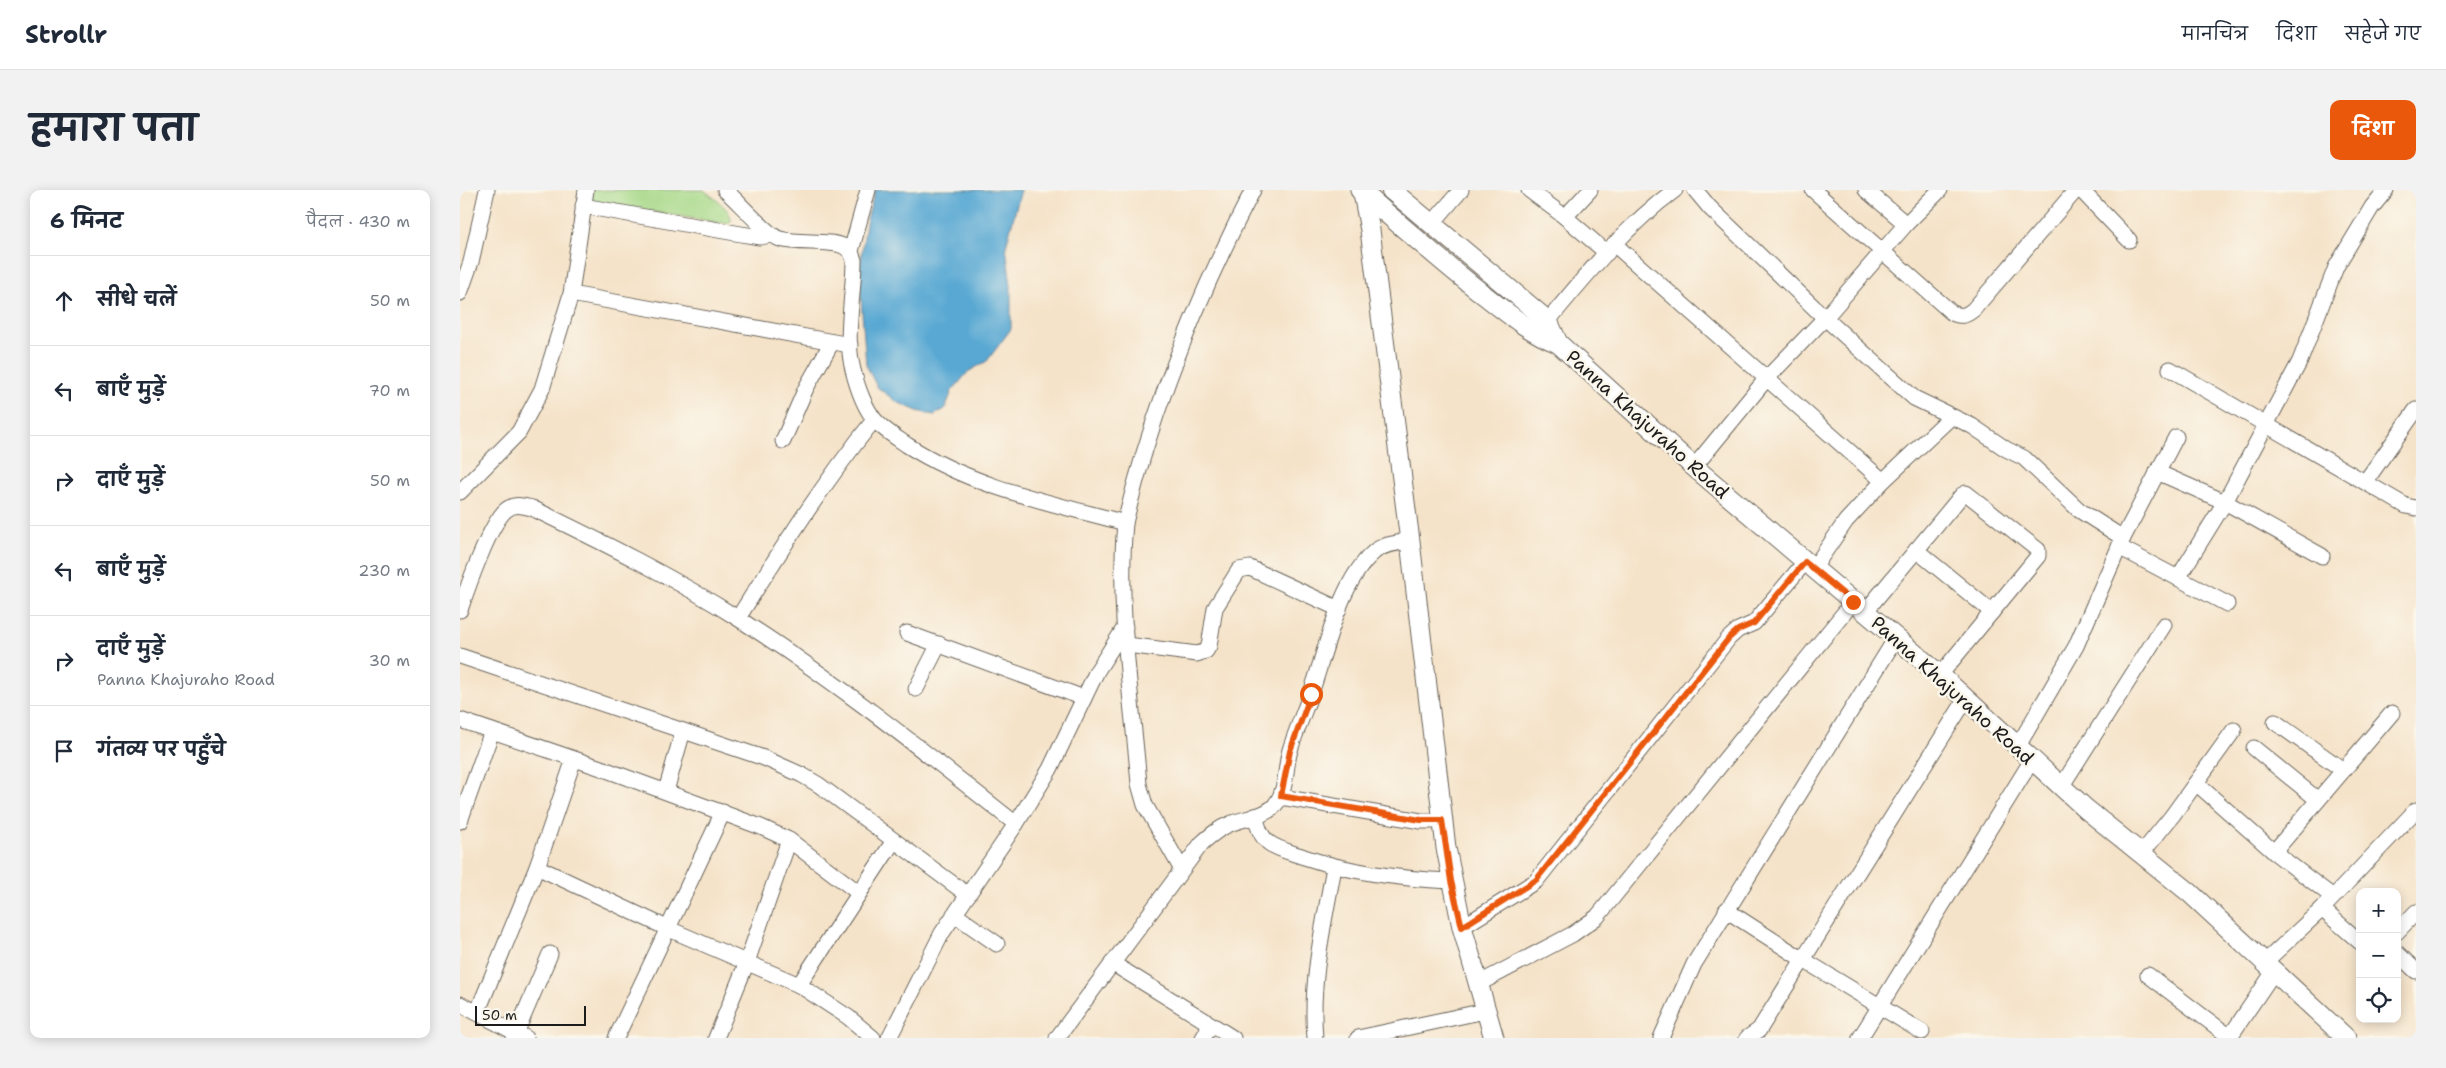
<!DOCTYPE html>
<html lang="hi">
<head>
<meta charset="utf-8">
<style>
	:root { --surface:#fff; --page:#f2f2f3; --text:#1f2937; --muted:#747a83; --line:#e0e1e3; --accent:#ea580c }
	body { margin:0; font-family:"Shantell Sans","Playpen Sans Deva",sans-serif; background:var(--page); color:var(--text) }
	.controls { position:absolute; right:15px; bottom:15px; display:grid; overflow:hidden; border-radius:10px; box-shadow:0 2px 12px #0003 }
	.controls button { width:45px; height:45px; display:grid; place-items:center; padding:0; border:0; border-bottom:1px solid var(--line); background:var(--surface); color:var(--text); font:25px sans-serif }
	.scale { position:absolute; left:15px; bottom:12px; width:111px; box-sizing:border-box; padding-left:5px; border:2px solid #1c1c1c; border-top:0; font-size:14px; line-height:18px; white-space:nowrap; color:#1c1c1c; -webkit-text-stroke:4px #fbf7ec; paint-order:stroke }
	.stop { position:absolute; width:15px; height:15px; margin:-11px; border:4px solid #ea580c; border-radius:50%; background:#fff }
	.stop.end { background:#ea580c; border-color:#fff; box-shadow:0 1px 5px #0008 }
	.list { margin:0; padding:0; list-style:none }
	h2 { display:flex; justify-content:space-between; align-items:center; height:65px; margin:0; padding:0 20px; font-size:21px }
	h2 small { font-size:16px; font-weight:400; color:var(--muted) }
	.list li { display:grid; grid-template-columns:32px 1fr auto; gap:15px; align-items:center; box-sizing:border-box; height:90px; padding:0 20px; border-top:1px solid var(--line) }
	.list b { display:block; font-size:19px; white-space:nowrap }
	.list p { margin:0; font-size:16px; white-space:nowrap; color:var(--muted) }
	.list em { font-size:16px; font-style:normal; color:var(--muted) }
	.icon { flex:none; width:28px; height:28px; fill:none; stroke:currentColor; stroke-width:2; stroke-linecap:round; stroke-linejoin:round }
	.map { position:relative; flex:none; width:1956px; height:848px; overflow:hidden; border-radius:10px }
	header { display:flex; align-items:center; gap:30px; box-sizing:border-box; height:70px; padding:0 25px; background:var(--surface); border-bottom:1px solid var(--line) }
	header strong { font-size:24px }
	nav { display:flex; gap:28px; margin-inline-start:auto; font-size:18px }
	.intro { display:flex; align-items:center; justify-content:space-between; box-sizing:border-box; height:120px; padding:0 30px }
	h1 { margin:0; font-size:35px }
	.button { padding:12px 22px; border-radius:10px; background:var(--accent); color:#fff; font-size:18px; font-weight:700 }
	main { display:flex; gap:30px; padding:0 30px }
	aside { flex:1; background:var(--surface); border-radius:10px; box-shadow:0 2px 12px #0003 }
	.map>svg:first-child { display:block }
	.green { fill:#a6d887; stroke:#617a52 }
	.water { fill:#58a8d3; stroke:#3a6278 }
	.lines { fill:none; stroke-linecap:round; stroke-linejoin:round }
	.minor-casing { stroke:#686259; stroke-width:17 }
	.major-casing { stroke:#686259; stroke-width:21 }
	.minor { stroke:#fff; stroke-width:15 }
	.major { stroke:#fff; stroke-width:19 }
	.route { stroke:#ea580c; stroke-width:6 }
	.labels { text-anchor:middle; stroke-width:5; stroke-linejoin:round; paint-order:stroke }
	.street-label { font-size:19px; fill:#1c1c1c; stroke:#fbf7ec }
</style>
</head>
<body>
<header>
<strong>Strollr</strong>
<nav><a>मानचित्र</a><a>दिशा</a><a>सहेजे गए</a></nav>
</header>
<div class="intro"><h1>हमारा पता</h1><a class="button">दिशा</a></div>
<main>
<aside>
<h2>6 मिनट<small>पैदल · 430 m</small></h2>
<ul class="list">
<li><svg class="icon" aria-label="ahead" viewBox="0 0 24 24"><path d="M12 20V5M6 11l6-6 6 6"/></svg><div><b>सीधे चलें</b></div><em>50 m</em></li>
<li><svg class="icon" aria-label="left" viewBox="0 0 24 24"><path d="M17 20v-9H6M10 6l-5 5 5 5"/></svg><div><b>बाएँ मुड़ें</b></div><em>70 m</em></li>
<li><svg class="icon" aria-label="right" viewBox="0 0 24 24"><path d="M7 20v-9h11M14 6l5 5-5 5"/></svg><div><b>दाएँ मुड़ें</b></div><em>50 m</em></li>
<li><svg class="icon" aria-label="left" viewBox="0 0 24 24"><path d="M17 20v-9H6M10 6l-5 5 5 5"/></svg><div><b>बाएँ मुड़ें</b></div><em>230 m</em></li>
<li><svg class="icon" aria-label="right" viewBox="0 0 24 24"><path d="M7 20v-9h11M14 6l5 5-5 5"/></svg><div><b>दाएँ मुड़ें</b><p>Panna Khajuraho Road</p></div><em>30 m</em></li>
<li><svg class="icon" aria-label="arrive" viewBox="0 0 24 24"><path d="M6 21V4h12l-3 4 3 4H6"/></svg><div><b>गंतव्य पर पहुँचे</b></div></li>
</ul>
</aside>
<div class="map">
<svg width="1956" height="848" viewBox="0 0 1956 848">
	<rect width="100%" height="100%" fill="#fbf7ec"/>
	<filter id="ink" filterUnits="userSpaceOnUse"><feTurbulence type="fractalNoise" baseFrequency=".02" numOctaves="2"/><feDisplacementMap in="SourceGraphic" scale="10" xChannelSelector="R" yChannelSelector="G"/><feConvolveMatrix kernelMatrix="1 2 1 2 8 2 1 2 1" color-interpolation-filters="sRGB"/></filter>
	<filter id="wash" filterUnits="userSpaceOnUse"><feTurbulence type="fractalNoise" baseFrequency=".0096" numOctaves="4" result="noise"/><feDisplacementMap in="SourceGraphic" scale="20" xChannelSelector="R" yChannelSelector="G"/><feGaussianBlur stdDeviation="1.12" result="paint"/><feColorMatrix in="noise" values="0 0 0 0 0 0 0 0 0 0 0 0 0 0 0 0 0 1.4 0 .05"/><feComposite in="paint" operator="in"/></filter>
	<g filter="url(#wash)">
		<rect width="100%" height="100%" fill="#f5e3c9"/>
		<path class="green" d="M123,0H244C253,8 272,19 271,31L267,34L132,12Z"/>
		<path class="water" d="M415,0H561L546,56L551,96V139L527,171L508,182L492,201L485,219L474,225L457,221L437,212L417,197L406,175L399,83L406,33Z"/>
	</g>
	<g filter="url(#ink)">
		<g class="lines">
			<defs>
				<g id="minor">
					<path d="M265,0C278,11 308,46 320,49C338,54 370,50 383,56C390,59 392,64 394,70C394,105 384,146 393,180C397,196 404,216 414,229C422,239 437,248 447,255C512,297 591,313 665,333"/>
					<path d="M1069,0L1105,27"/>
					<path d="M1130,0L1105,27L1147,63"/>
					<path d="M1235,0L1250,18L1365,128L1454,208L1512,236L1546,259L1564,268L1619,320L1663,348"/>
					<path d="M1353,0L1492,123C1502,127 1505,126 1513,120L1616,0"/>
					<path d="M1406,0L1446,34"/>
					<path d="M1621,0L1669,50"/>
					<path d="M123,16L281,44L300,47L311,45"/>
					<path d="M971,35L1001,0"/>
					<path d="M1154,54L1423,291"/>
					<path d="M391,61L408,0"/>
					<path d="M0,103L11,72L27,0"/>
					<path d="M111,104L390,155"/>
					<path d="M1082,138C1123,89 1163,38 1215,0"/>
					<path d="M1710,179L1946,316L1956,318"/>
					<path d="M323,251L346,198L372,152"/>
					<path d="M1234,277L1307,188L1365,128L1446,34L1480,0"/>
					<path d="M1697,282L1765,312L1840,171L1876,77L1912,17L1926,0"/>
					<path d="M1905,292L1956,220"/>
					<path d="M0,302L59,242L82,199L111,104L126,0"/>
					<path d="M1659,357L1767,414"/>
					<path d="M1456,360L1532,422"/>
					<path d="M1353,379L1386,331L1423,291L1491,227"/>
					<path d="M1718,388L1765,312L1862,366"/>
					<path d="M0,420C7,399 30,333 46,320C54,313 63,316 72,318C142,352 213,387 279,429C376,491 466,563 556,634"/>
					<path d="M1405,422L1502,305L1506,303L1578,360V366L1480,485"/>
					<path d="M278,428C321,360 363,293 414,230"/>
					<path d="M447,443L624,508"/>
					<path d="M667,455L737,464L746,461L749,456L755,418L779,380L790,378L879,419"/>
					<path d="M0,466L304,568L342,585L359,595L508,705"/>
					<path d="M456,499L479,454"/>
					<path d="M0,530L141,578L301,637L329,650L399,703"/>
					<path d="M1815,532L1883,580"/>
					<path d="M1558,556L1616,456L1663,348L1716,247"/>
					<path d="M1794,558L1858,610"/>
					<path d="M1736,593L1814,662L1873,707"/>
					<path d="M1601,597L1704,435"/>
					<path d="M206,601L223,541"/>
					<path d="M821,607L961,631H982"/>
					<path d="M795,626C798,636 800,646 809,653C819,660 833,663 844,667C892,683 941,689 991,691"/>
					<path d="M0,631L32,541"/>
					<path d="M1814,662L1932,523"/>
					<path d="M1682,663L1712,626L1774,540"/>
					<path d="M77,677L209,739L339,795L388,827L413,848"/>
					<path d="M721,678L685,615L679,594C672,508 657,419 665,333C693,216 738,106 793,0"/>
					<path d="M1862,719L1900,752"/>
					<path d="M1266,720L1342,769L1462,842"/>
					<path d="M494,724L537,754"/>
					<path d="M1002,737L1076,691L1269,448L1278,440L1294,433L1345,372"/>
					<path d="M1937,742L1956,722"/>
					<path d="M1937,763L1956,781"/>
					<path d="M1806,771L1862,719L1956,620"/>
					<path d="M652,773L773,848"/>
					<path d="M1688,785L1770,847"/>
					<path d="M1018,794L1113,744L1137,727L1393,412"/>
					<path d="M339,795L433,652"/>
					<path d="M0,814L66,848"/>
					<path d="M17,823L77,677L114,569"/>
					<path d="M54,848L90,764"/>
					<path d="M156,848L263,622"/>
					<path d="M256,848L287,772L329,650"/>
					<path d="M429,848L482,743L556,634L590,579L637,481L665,437"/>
					<path d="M597,848L742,653C751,645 759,638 770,634C784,628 805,627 815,615C827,601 825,577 830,560C836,541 844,522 851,503C866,461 879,392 914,362C923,354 938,353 950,351"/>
					<path d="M743,848L751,835"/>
					<path d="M855,848C850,790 864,734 874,677"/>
					<path d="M898,848L1025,821"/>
					<path d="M1201,848L1234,774L1436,448"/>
					<path d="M1287,848L1299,840L1506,509"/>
					<path d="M1400,848L1572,570"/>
					<path d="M1769,848L1815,780"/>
				</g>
				<g id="major">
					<path d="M900,0C941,36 982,72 1024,105C1049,124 1069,142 1098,153"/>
					<path d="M931,0L1088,131L1098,153L1234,277L1480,485L1626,619L1730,703L1886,848"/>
					<path d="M903,3L910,40L950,351L986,658L1002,737L1034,848"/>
				</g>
			</defs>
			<use href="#minor" class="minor-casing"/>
			<use href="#major" class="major-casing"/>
			<use href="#minor" class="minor"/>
			<use href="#major" class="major"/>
		</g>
	</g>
	<g class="lines" filter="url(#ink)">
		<path class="route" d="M851,504L830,561L821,606L961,630H982L991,691L1002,737L1076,690L1269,448L1278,440L1294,433L1345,372L1393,412"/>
	</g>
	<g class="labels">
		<g class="street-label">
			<text transform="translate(1188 234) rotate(42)" y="7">Panna Khajuraho Road</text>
			<text transform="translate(1493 500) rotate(42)" y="7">Panna Khajuraho Road</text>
		</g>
	</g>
</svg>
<div class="controls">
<button>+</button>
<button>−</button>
<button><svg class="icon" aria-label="locate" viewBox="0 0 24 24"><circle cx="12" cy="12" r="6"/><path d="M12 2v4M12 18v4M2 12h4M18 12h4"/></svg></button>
</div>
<div class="scale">50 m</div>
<div class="stop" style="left:851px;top:504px"></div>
<div class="stop end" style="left:1393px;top:412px"></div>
</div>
</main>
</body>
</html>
